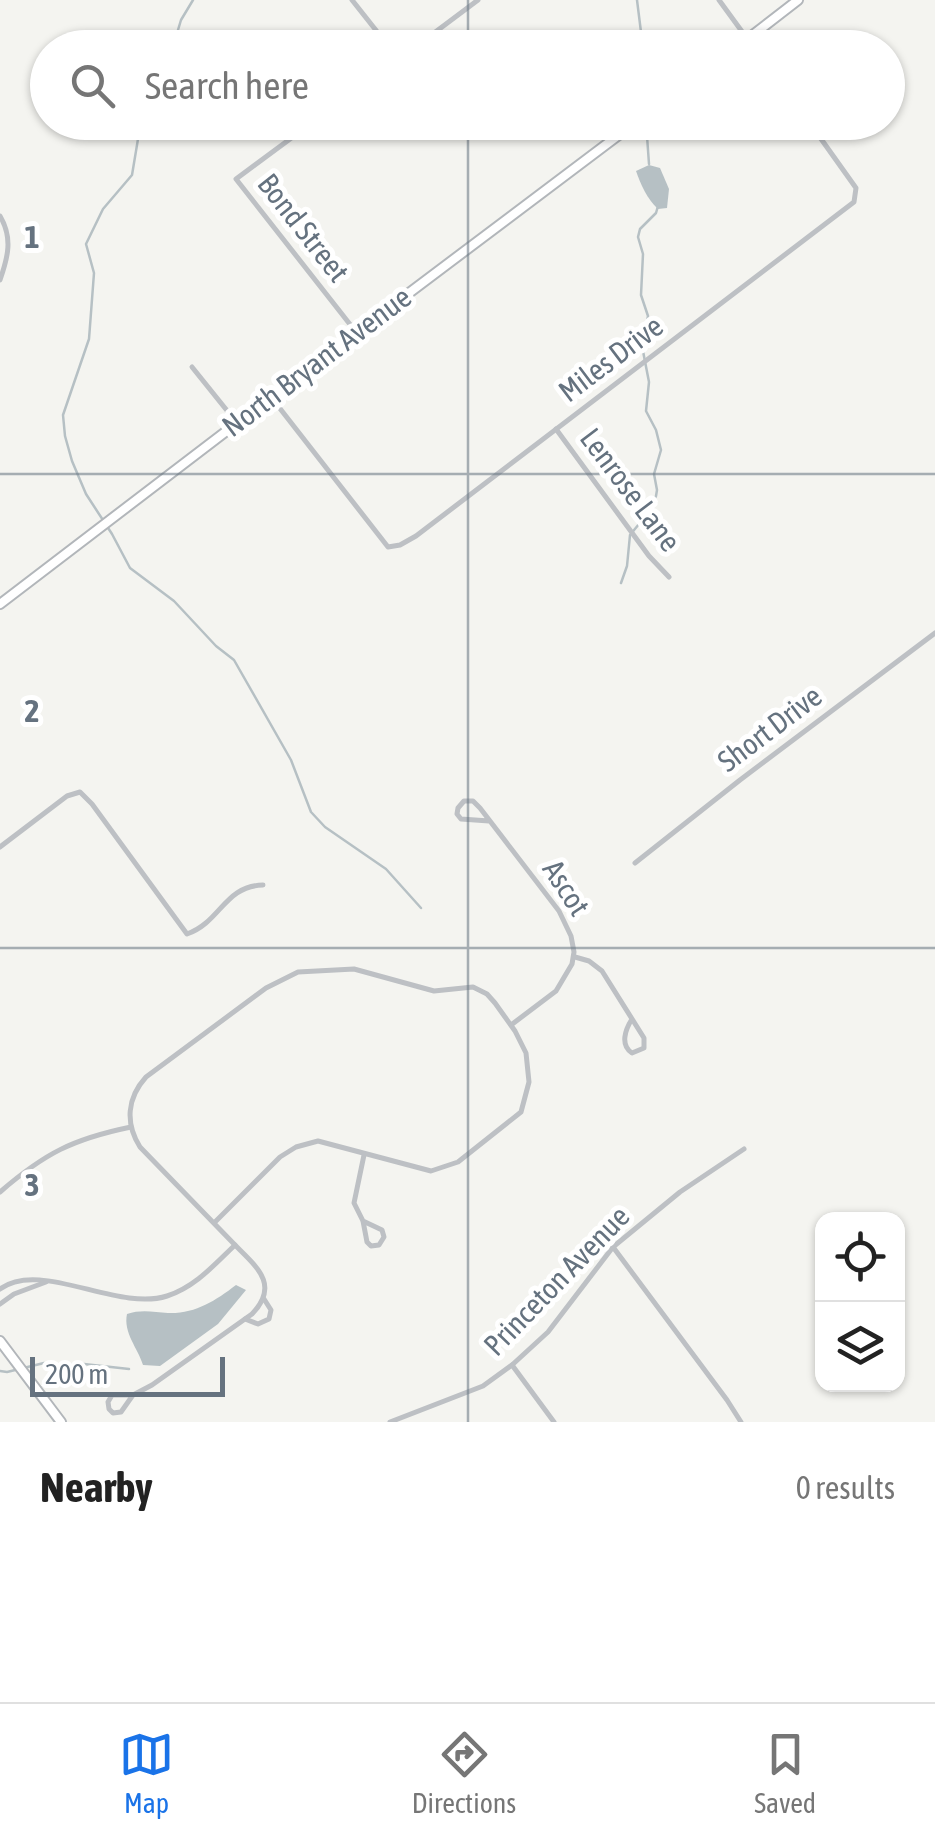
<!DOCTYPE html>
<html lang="en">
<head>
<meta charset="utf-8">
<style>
	:root { --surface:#fff; --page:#f2f2f2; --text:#222; --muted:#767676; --line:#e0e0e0; --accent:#1a73e8 }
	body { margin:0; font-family:"Asap Condensed",sans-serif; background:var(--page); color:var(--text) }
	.controls { position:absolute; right:30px; bottom:30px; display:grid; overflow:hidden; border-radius:20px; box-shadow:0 2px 8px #0004 }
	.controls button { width:90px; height:90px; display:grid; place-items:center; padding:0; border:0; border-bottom:2px solid var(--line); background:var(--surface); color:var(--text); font:50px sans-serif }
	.scale { position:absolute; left:30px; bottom:25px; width:195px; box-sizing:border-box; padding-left:10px; border:5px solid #65727f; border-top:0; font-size:28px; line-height:35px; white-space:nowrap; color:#65727f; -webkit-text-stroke:8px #fff; paint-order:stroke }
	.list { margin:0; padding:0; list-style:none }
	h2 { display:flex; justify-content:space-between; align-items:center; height:130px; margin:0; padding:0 40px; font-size:42px }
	h2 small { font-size:32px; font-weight:400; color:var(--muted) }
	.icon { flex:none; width:55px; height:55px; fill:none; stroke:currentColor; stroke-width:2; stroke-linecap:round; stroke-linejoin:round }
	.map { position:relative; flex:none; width:935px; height:1422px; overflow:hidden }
	.search { position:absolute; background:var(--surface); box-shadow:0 2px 8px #0004; left:30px; right:30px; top:30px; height:110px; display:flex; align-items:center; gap:25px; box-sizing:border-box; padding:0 35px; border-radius:55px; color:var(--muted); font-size:38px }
	.sheet { height:280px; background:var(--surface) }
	nav { display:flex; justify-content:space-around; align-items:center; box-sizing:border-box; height:140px; border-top:2px solid var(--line); background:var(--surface); font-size:28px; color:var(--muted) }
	nav a { display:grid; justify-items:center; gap:5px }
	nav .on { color:var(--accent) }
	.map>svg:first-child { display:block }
	.water { fill:#b6c0c4 }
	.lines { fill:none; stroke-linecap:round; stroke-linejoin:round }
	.stream { stroke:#b6c0c4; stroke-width:2.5 }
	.secondary-casing { stroke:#b2b6ba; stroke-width:12 }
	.street { stroke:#bdc0c4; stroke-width:5 }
	.secondary { stroke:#fff; stroke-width:8 }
	.grid { fill:none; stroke:#65727f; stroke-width:2.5; stroke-opacity:0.55 }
	.labels { text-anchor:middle; stroke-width:10; stroke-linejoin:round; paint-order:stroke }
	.street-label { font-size:30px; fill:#65727f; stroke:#fff }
	.grid-label { font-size:32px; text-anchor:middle; font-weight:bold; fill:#65727f; stroke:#fff; stroke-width:10; stroke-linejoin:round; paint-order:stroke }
</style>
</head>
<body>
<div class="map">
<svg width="935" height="1422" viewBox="0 0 935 1422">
	<rect width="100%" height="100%" fill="#f4f4f0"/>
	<g class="water">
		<path d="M649,165L660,168L669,189L667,208L658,209C647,199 641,185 636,171Z"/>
		<path d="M236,1285L246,1290L218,1324L160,1366L143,1365C138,1348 123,1333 127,1314C141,1309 154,1312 168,1313C195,1314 215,1301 236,1285Z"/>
	</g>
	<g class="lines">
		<g class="stream">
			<path d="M637,0L643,48"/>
			<path d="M171,48L175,40L181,20L193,0"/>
			<path d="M147,122L138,139L132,175L103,209L86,244L94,273L89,339L63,415L65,436L72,461L86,494L112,534L130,568L174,601L216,646L234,660L291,760L311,812L325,827L386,869L421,908"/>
			<path d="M646,122L649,164"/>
			<path d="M621,583L627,566L630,535L648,513L656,496L657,490L654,474L661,450L656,430L646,411L649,382L642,346L648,316L641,295L643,254L638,237L640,229L656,213L658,206"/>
			<path d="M0,1371L7,1372L44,1363L63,1368L75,1363L129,1369"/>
		</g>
		<defs>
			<g id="secondary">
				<path d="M736,48L798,0"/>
				<path d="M0,604L271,397L636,122"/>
				<path d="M0,1341L61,1422"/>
			</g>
		</defs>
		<use href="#secondary" class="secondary-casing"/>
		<g class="street">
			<path d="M352,0L390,48"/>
			<path d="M719,0L754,48"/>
			<path d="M414,48L478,0"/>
			<path d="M313,122L236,179L356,332"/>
			<path d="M0,216C13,238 8,257 0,280"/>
			<path d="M192,367L237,423"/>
			<path d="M271,397L388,547L400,545L416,536L854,202L856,188L809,122"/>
			<path d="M556,429L649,556L669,577"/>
			<path d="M489,821L461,819L457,814L458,808L464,801H473L480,808L559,911L571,936L574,952L572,964L556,991L511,1025"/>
			<path d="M0,847L67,796L80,792L92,804L187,934C221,922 224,886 263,885"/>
			<path d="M635,863L740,780L935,633"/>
			<path d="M575,957L589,961L602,971L644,1038V1048L632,1053C620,1045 625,1030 632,1019"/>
			<path d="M0,1192C45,1153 73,1139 131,1127"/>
			<path d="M363,1221L382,1230L384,1237L379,1245L371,1246L367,1242L363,1221L354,1203L364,1155"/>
			<path d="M613,1247L727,1400L741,1422"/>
			<path d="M0,1289C40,1259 117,1312 167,1296C195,1287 214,1265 235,1245L140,1147C125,1123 127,1098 146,1077L266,988L298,972L354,969L434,991L473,987L487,994L495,1003L515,1031L526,1053L529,1082L521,1112L458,1162L431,1171L318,1141L296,1147L280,1157L214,1223"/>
			<path d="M0,1304L14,1294L46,1282"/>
			<path d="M245,1319L258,1324L269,1319L271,1310L264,1299"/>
			<path d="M512,1365L554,1422"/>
			<path d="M133,1395L121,1412L113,1413L109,1409L108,1402L112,1395H133L152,1385L252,1314C280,1285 257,1267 235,1245"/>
			<path d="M390,1422L483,1386L512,1365L548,1332L613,1247L680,1192L744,1149"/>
		</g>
		<use href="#secondary" class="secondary"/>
	</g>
	<path class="grid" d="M468,0V48M468,122V1422M0,474H935M0,948H935"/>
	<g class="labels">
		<g class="street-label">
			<text transform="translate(303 228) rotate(52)" y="10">Bond Street</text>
			<text transform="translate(611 359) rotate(-37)" y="10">Miles Drive</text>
			<text transform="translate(317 362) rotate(-37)" y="10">North Bryant Avenue</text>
			<text transform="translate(630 490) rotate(53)" y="10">Lenrose Lane</text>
			<text transform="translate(770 729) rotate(-37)" y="10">Short Drive</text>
			<text transform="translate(566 888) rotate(57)" y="10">Ascot</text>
			<text transform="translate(557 1281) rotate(-46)" y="10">Princeton Avenue</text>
		</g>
	</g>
	<g class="grid-label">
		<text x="32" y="248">1</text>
		<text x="32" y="722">2</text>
		<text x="32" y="1196">3</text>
	</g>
</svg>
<div class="controls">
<button><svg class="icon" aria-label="locate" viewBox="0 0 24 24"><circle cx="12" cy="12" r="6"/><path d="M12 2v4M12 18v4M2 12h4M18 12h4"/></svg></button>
<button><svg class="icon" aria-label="layers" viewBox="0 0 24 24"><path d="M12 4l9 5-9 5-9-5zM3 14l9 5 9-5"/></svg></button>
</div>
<div class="scale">200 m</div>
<div class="search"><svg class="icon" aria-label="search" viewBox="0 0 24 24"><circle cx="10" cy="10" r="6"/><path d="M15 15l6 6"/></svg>Search here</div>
</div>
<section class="sheet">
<h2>Nearby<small>0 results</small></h2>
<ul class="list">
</ul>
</section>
<nav>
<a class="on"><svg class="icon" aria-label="map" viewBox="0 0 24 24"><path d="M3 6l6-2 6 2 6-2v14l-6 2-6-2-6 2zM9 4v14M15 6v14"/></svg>Map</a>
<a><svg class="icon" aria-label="directions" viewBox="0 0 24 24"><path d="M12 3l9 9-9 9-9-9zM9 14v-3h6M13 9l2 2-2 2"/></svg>Directions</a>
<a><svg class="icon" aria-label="saved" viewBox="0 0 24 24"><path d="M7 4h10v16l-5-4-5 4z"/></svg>Saved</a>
</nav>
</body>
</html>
